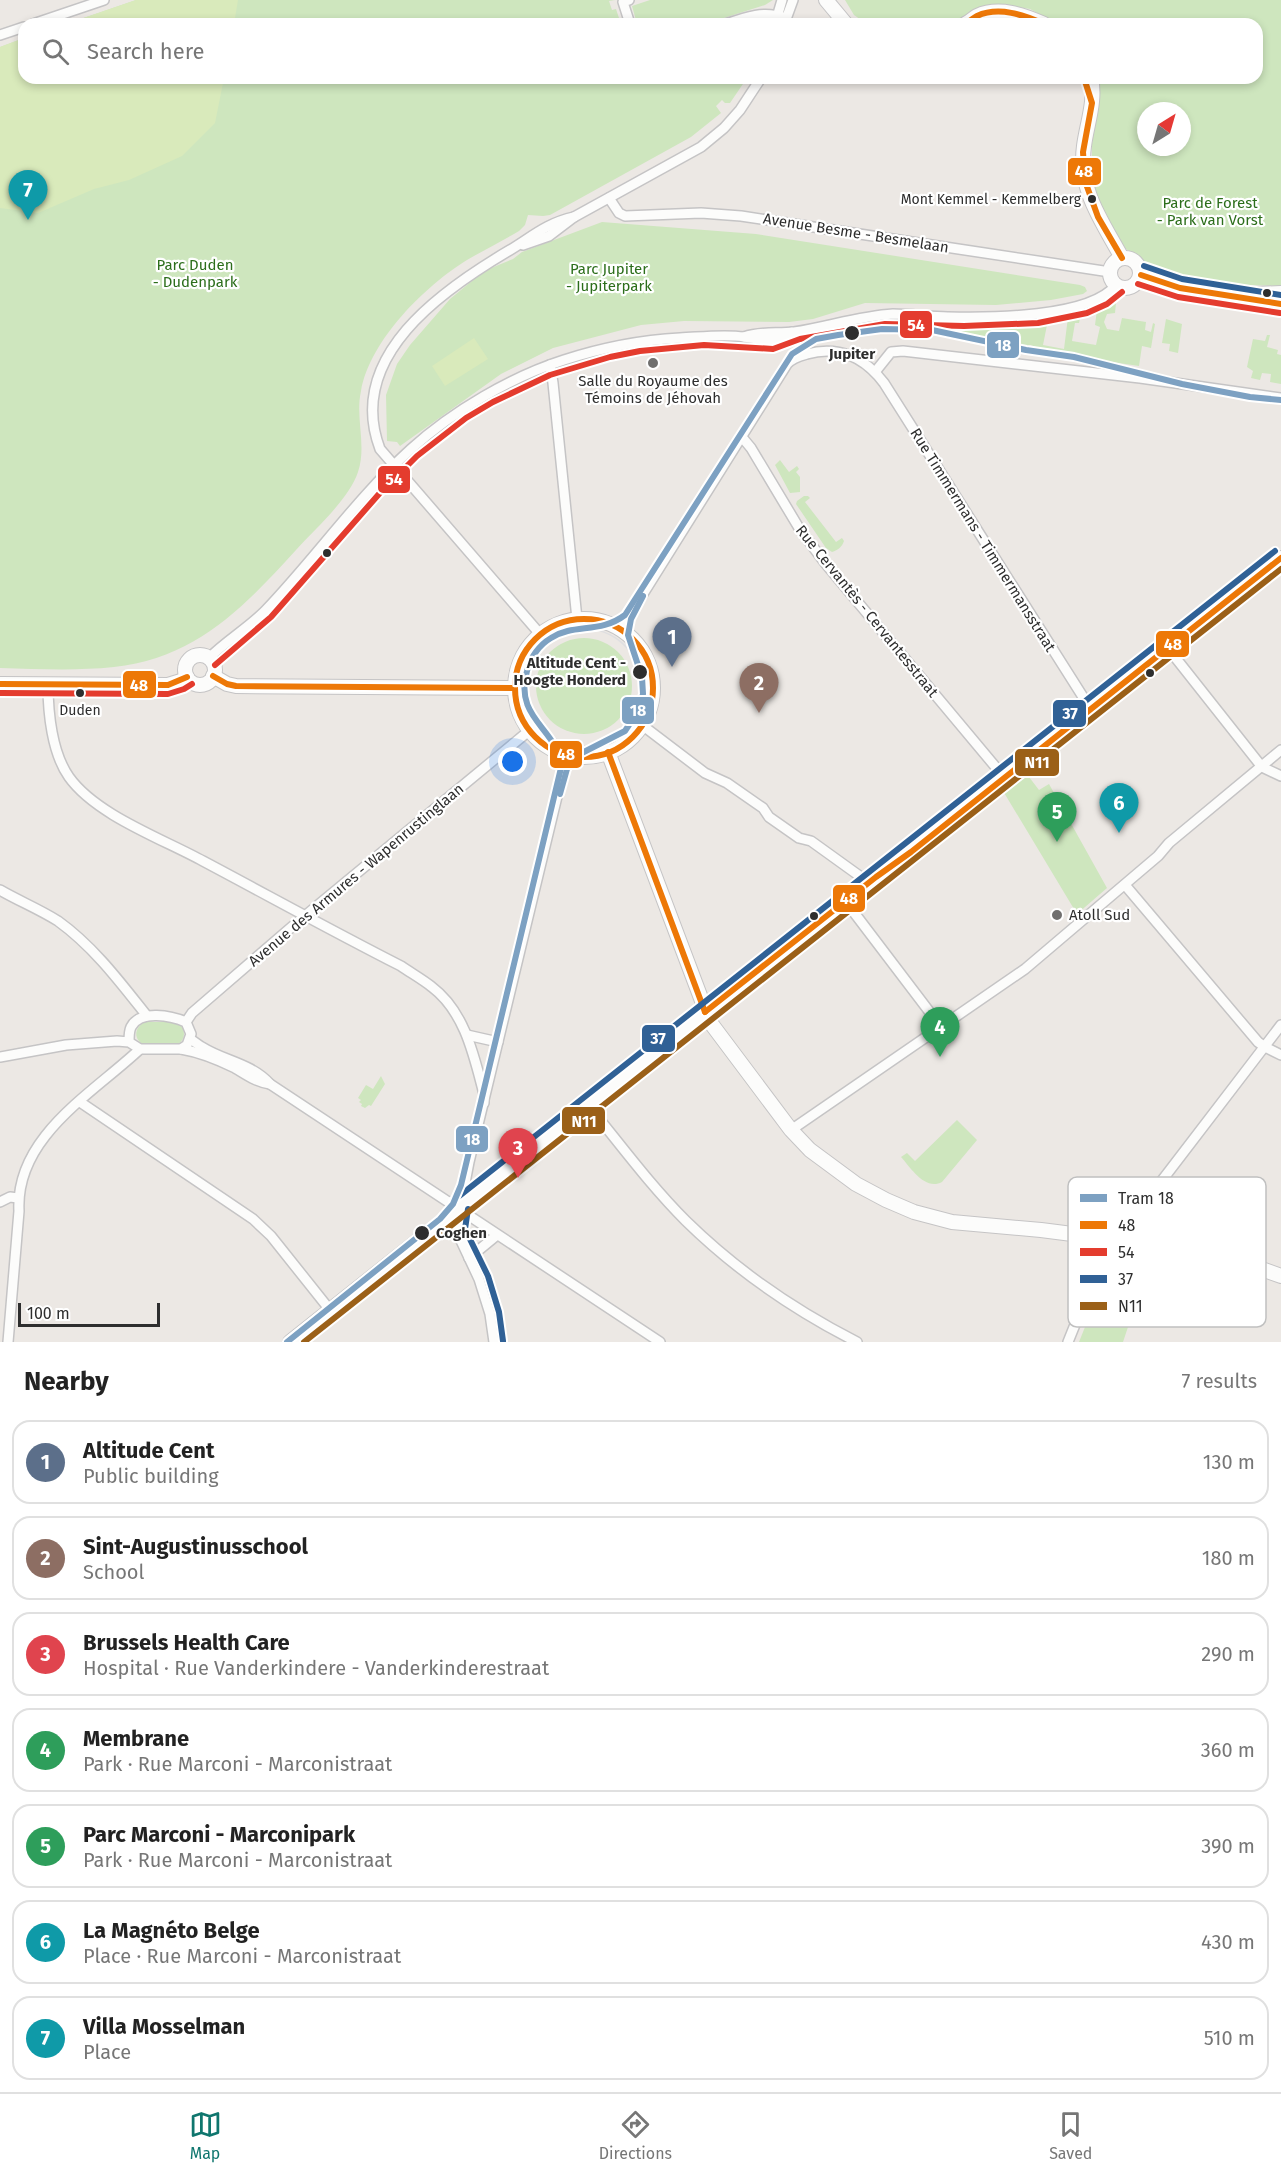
<!DOCTYPE html>
<html lang="en">
<head>
<meta charset="utf-8">
<style>
	:root { --surface:#fff; --page:#f6f6f6; --text:#222; --muted:#767676; --line:#e0e0e0; --accent:#0f766e }
	body { margin:0; font-family:"Fira Sans",sans-serif; background:var(--page); color:var(--text) }
	.compass { position:absolute; left:1137px; top:102px; width:54px; height:54px; border-radius:50%; background:var(--surface); box-shadow:0 3px 9px #0003; rotate:37deg }
	.scale { position:absolute; left:18px; bottom:15px; width:142px; box-sizing:border-box; padding-left:6px; border:3px solid #2e2e2e; border-top:0; font-size:16px; line-height:21px; white-space:nowrap; color:#2e2e2e; -webkit-text-stroke:4px #fff; paint-order:stroke }
	.you { position:absolute; left:513px; top:762px; width:21px; height:21px; margin:-15px; border:4px solid #fff; border-radius:50%; background:#1a73e8; box-shadow:0 0 0 9px #1a73e833 }
	.badge { display:grid; place-items:center; width:39px; height:39px; border-radius:50%; background:var(--accent); color:#fff; font-size:20px; font-weight:700 }
	.pin { position:absolute; translate:-50% -50px; filter:drop-shadow(0 2px 3px #0008) }
	.pin::after { content:''; position:absolute; top:32px; width:21px; height:18px; background:inherit; clip-path:polygon(0 0,100% 0,50% 100%) }
	.list { margin:0; padding:0; list-style:none }
	h2 { display:flex; justify-content:space-between; align-items:center; height:78px; margin:0; padding:0 24px; font-size:26px }
	h2 small { font-size:20px; font-weight:400; color:var(--muted) }
	.list li { display:grid; grid-template-columns:39px 1fr auto; gap:18px; align-items:center; box-sizing:border-box; height:84px; margin:0 12px 12px; padding:0 12px; border:2px solid var(--line); border-radius:18px }
	.list b { display:block; font-size:22px; white-space:nowrap }
	.list p { margin:0; font-size:20px; white-space:nowrap; color:var(--muted) }
	.list em { font-size:20px; font-style:normal; color:var(--muted) }
	.icon { flex:none; width:33px; height:33px; fill:none; stroke:currentColor; stroke-width:2; stroke-linecap:round; stroke-linejoin:round }
	.map { position:relative; flex:none; width:1281px; height:1342px; overflow:hidden }
	.search { position:absolute; background:var(--surface); box-shadow:0 3px 9px #0003; left:18px; right:18px; top:18px; height:66px; display:flex; align-items:center; gap:15px; box-sizing:border-box; padding:0 21px; border-radius:18px; color:var(--muted); font-size:22px }
	.sheet { height:750px; background:var(--surface) }
	nav { display:flex; justify-content:space-around; align-items:center; box-sizing:border-box; height:84px; border-top:2px solid var(--line); background:var(--surface); font-size:16px; color:var(--muted) }
	nav a { display:grid; justify-items:center; gap:3px }
	nav .on { color:var(--accent) }
	.map>svg:first-child { display:block }
	.green { fill:#cee6be; fill-rule:evenodd }
	.pitch { fill:#d9eabb }
	.lines { fill:none; stroke-linecap:round; stroke-linejoin:round }
	.street-casing { stroke:#c5c4c5; stroke-width:12 }
	.secondary-casing { stroke:#c5c4c5; stroke-width:16 }
	.street { stroke:#fcfcfb; stroke-width:9 }
	.secondary { stroke:#fcfcfb; stroke-width:14 }
	.tram { stroke:#dfdfe1; stroke-width:1.5 }
	.bus-1-casing { stroke:#fff; stroke-width:10 }
	.bus-2-casing { stroke:#fff; stroke-width:10 }
	.bus-3-casing { stroke:#fff; stroke-width:10 }
	.bus-4-casing { stroke:#fff; stroke-width:10 }
	.bus-1 { stroke:#ed7807; stroke-width:6 }
	.bus-2 { stroke:#e43c2e; stroke-width:6 }
	.bus-3 { stroke:#306196; stroke-width:6 }
	.bus-4 { stroke:#9b6018; stroke-width:6 }
	.tram-1-casing { stroke:#fff; stroke-width:10 }
	.tram-1 { stroke:#7da1c2; stroke-width:6 }
	.bus-dot { fill:#2e2e2e; stroke:#fff; stroke-width:2 }
	.poi-dot { fill:#706f6e; stroke:#fff; stroke-width:2 }
	.labels { text-anchor:middle; stroke-width:4.5; stroke-linejoin:round; paint-order:stroke }
	.bus-label { font-size:14px; fill:#2e2e2e; stroke:#fff; text-anchor:end }
	.park-label { font-size:15px; fill:#2c6e1b; stroke:#fff }
	.street-label { font-size:15px; fill:#2e2e2e; stroke:#fff }
	.stop-label { font-size:15px; font-weight:bold; fill:#2e2e2e; stroke:#fff }
	.poi-label { font-size:15px; fill:#2e2e2e; stroke:#fff }
	.key { fill:#fff; stroke:#c0c0c0; stroke-width:1.5 }
	.key-label { font-size:16px; fill:#2e2e2e }
	.line-badge { stroke:#fff; stroke-width:2 }
	.badge-label { font-size:16px; text-anchor:middle; font-weight:bold; fill:#fff }
</style>
</head>
<body>
<div class="map">
<svg width="1281" height="1342" viewBox="0 0 1281 1342">
	<rect width="100%" height="100%" fill="#ece8e4"/>
	<g class="green">
		<path d="M136,0H615L609,1L612,10L616,9L621,24H66Z"/>
		<path d="M650,0H773L765,5L705,24H637L632,6Z"/>
		<path d="M845,0H1281V286L1217,284L1177,277L1173,279L1151,270L1139,257L1126,249L1102,211L1090,177L1092,173V144L1099,100L1094,78H1257V24H1057L1030,9L1006,5L978,9L953,24H867L854,15ZM1146,111H1182V147H1146Z"/>
		<path d="M24,38V78H747L730,103H725L722,100L716,106L721,113L691,137L550,215L543,216L528,215L525,225L519,231C502,241 484,250 467,260C425,286 370,340 361,391C355,418 367,445 358,472C349,499 316,528 296,550C244,607 196,658 114,667C76,671 38,669 0,668V47Z"/>
		<path d="M602,222L756,234L1080,285L1085,287L1087,291L1083,294L1051,300L996,305L865,303L813,319L789,322L684,321L641,325L553,348L501,374L400,446L397,442L387,441L386,395L397,364L410,345L450,299L484,271L513,259L522,252Z"/>
		<path d="M1114,301L1116,303L1115,313L1107,314L1104,322L1107,329L1119,331L1122,318L1146,322L1145,330L1151,332L1153,323L1155,324L1151,348L1142,346L1139,366L1071,356L1036,348V347L1030,345L1027,347L930,326L986,325L1048,320L1043,345L1064,349L1068,317L1081,314L1079,323H1075L1072,341L1096,345L1100,327L1095,325L1097,310Z"/>
		<path d="M1166,319L1182,324L1178,353L1169,351L1170,344L1162,343Z"/>
		<path d="M1267,335H1270L1267,347L1278,350L1277,354L1281,355V384L1270,382L1271,374L1262,373L1260,380L1251,378L1253,371L1247,367L1253,339L1265,341Z"/>
		<path d="M780,460L789,472L797,466L799,469L796,472L800,477V492L790,493L775,465Z"/>
		<path d="M804,496H808L810,498L805,502L836,542L842,538L844,541C842,547 838,550 832,552L826,548L796,504L797,501Z"/>
		<circle cx="584" cy="686" r="48"/>
		<path d="M1026,773L1039,790L1049,784L1107,888L1077,914L1003,791Z"/>
		<path d="M144,1022H177L183,1028C186,1037 182,1043 174,1046L142,1044C133,1037 135,1028 144,1022Z"/>
		<path d="M381,1076L385,1084L371,1106L369,1105L365,1108L361,1106L362,1104L359,1102L361,1100L358,1098L366,1085L373,1089Z"/>
		<path d="M957,1120L977,1140L942,1182C925,1191 911,1168 901,1157L907,1153L915,1161Z"/>
		<path d="M1091,1312L1128,1327L1123,1342H1079Z"/>
	</g>
	<g class="pitch">
		<path d="M136,0H238L234,24H66Z"/>
		<path d="M24,38V78H224L215,123L182,156L129,180L94,189L38,213L0,208V47Z"/>
		<path d="M474,338L488,359L445,386L432,366Z"/>
	</g>
	<g class="lines">
		<defs>
			<g id="street">
				<path d="M629,0L623,2L630,24"/>
				<path d="M785,22L793,0"/>
				<path d="M33,24L104,0"/>
				<path d="M725,24C749,17 762,10 786,18"/>
				<path d="M775,24L782,0"/>
				<path d="M0,35L24,27"/>
				<path d="M609,198L619,213L625,216L701,213L741,216L1110,272"/>
				<path d="M523,245L549,236L574,217L701,147L724,128L740,110L761,78"/>
				<path d="M744,337C761,331 777,334 794,332C827,327 860,316 893,314C912,314 930,317 948,317C989,318 1090,318 1116,285"/>
				<path d="M550,365L553,383L577,619"/>
				<path d="M875,372L891,352L903,351L1140,378L1281,398"/>
				<path d="M741,436L751,448L799,528L825,563L1004,777"/>
				<path d="M621,629L787,364C792,358 800,356 807,354C839,345 865,358 884,383L1090,708"/>
				<path d="M540,634L380,449C345,357 442,290 510,250C533,236 547,223 574,217"/>
				<path d="M1167,647L1258,762L1262,767L1281,776"/>
				<path d="M209,658C226,641 248,628 265,611C315,559 357,498 411,449C453,411 511,377 564,360C601,348 642,340 680,338C701,337 724,334 744,337C766,340 770,344 792,332"/>
				<path d="M48,685C48,713 52,753 69,777C96,815 163,839 203,861C269,896 334,932 401,966C411,973 422,979 432,987C465,1012 474,1056 484,1094V1103"/>
				<path d="M642,725L705,773L727,783L763,808L769,817L799,838L811,841L861,877L867,885"/>
				<path d="M1125,885L1258,1042L1265,1047L1281,1055"/>
				<path d="M0,890C19,901 39,909 58,921C94,947 120,982 147,1016"/>
				<path d="M846,902L941,1027"/>
				<path d="M186,1022L192,1013L294,925L530,730"/>
				<path d="M467,1035L498,1042"/>
				<path d="M190,1039C194,1041 198,1045 202,1047C224,1061 251,1063 270,1084L660,1342"/>
				<path d="M181,1049C199,1052 219,1060 235,1068C247,1075 256,1082 270,1084"/>
				<path d="M0,1057L66,1045L117,1041L129,1042L140,1049H181L187,1045L191,1034L186,1022C172,1016 140,1009 131,1027C129,1031 129,1038 129,1042"/>
				<path d="M80,1102L253,1219L271,1236L330,1310"/>
				<path d="M588,1105C620,1144 650,1185 686,1221C735,1269 796,1311 857,1342"/>
				<path d="M791,1130L1025,969L1158,856L1169,843L1281,750"/>
				<path d="M1147,1200L1281,1025"/>
				<path d="M0,1202L10,1197L18,1198"/>
				<path d="M469,1258L497,1235"/>
				<path d="M8,1342L19,1211C15,1137 92,1094 140,1049"/>
				<path d="M494,1342L490,1314L479,1279L456,1230L469,1162L567,755"/>
				<path d="M1068,1342L1097,1270"/>
			</g>
			<g id="secondary">
				<path d="M826,0L846,24"/>
				<path d="M965,24C970,22 973,18 977,16C999,6 1024,15 1044,24"/>
				<path d="M1091,78C1096,101 1087,123 1084,146C1078,190 1102,221 1122,258"/>
				<circle cx="1125" cy="273" r="15"/>
				<path d="M1141,275L1180,288L1281,304"/>
				<path d="M1256,294L1281,293"/>
				<circle cx="584" cy="688" r="69"/>
				<circle cx="200" cy="670" r="15"/>
				<path d="M213,676L227,684L236,686L514,688"/>
				<path d="M0,684L168,685L181,681L187,677"/>
				<path d="M608,752L710,1022L791,1130L810,1150L856,1184L886,1200L914,1212L952,1222L1041,1230L1080,1235"/>
				<path d="M1141,1200C1167,1202 1176,1228 1158,1246C1137,1257 1091,1290 1079,1252C1076,1243 1079,1233 1086,1227C1099,1215 1119,1209 1135,1201Z"/>
				<path d="M1165,1237L1226,1256L1281,1276"/>
				<path d="M290,1342L876,877L911,852L1281,558"/>
			</g>
		</defs>
		<use href="#street" class="street-casing"/>
		<use href="#secondary" class="secondary-casing"/>
		<use href="#street" class="street"/>
		<use href="#secondary" class="secondary"/>
		<g class="tram">
			<path d="M589,628C611,632 624,641 636,660"/>
			<path d="M545,732C561,744 578,749 598,745"/>
		</g>
		<defs>
			<g id="bus-1">
				<path d="M965,24C969,22 973,18 977,16C999,6 1024,15 1044,24"/>
				<path d="M1084,78L1092,103L1083,152L1085,181L1098,217L1122,258"/>
				<path d="M1141,275L1180,288L1281,304"/>
				<circle cx="584" cy="688" r="69"/>
				<path d="M213,676L227,684L236,686L514,688"/>
				<path d="M0,684L168,685L187,677"/>
				<path d="M608,752L705,1012"/>
				<path d="M705,1012L876,877L911,852L1281,558"/>
			</g>
			<g id="bus-2">
				<path d="M1138,284L1178,297L1280,313"/>
				<path d="M215,665L271,617L379,494L417,456L466,418L493,402L550,375L610,357L640,351L704,345L773,349L800,339L885,324L964,326L1038,323L1087,313L1107,304L1122,292"/>
				<path d="M0,693L168,694L184,689L192,684"/>
			</g>
			<g id="bus-3">
				<path d="M1144,266L1182,279L1281,295"/>
				<path d="M453,1201L1275,551"/>
				<path d="M468,1209L465,1229L488,1276L499,1312L503,1341"/>
			</g>
			<path id="bus-4" d="M304,1342L1281,569"/>
		</defs>
		<use href="#bus-1" class="bus-1-casing"/>
		<use href="#bus-2" class="bus-2-casing"/>
		<use href="#bus-3" class="bus-3-casing"/>
		<use href="#bus-4" class="bus-4-casing"/>
		<use href="#bus-1" class="bus-1"/>
		<use href="#bus-2" class="bus-2"/>
		<use href="#bus-3" class="bus-3"/>
		<use href="#bus-4" class="bus-4"/>
		<defs>
			<g id="tram-1">
				<path d="M560,794L567,769L576,756L625,731L638,711L643,694L642,677L628,635L631,619L643,596"/>
				<path d="M287,1342L440,1219L453,1204L461,1185L561,768C560,729 513,720 527,671C530,658 539,645 551,638C574,623 600,634 625,615L792,354L816,339L838,335L882,329L932,330L1026,350L1074,357L1182,384L1250,397L1281,400"/>
			</g>
		</defs>
		<use href="#tram-1" class="tram-1-casing"/>
		<use href="#tram-1" class="tram-1"/>
	</g>
	<g class="bus-dot">
		<circle cx="1092" cy="199" r="5"/>
		<circle cx="1267" cy="293" r="5"/>
		<circle cx="852" cy="333" r="8"/>
		<circle cx="327" cy="553" r="5"/>
		<circle cx="640" cy="672" r="8"/>
		<circle cx="1150" cy="673" r="5"/>
		<circle cx="80" cy="693" r="5"/>
		<circle cx="814" cy="916" r="5"/>
		<circle cx="422" cy="1233" r="8"/>
	</g>
	<g class="poi-dot">
		<circle cx="653" cy="363" r="6"/>
		<circle cx="1057" cy="915" r="6"/>
	</g>
	<g class="labels">
		<g class="bus-label">
			<text x="1081" y="204">Mont Kemmel - Kemmelberg</text>
			<text x="80" y="715" text-anchor="middle">Duden</text>
		</g>
		<g class="park-label">
			<text x="1210" y="208">Parc de Forest<tspan x="1210" dy="17">- Park van Vorst</tspan></text>
			<text x="195" y="270">Parc Duden<tspan x="195" dy="17">- Dudenpark</tspan></text>
			<text x="609" y="274">Parc Jupiter<tspan x="609" dy="17">- Jupiterpark</tspan></text>
		</g>
		<g class="street-label">
			<text transform="translate(856 233) rotate(9)" y="5">Avenue Besme - Besmelaan</text>
			<text transform="translate(983 540) rotate(58)" y="5">Rue Timmermans - Timmermansstraat</text>
			<text transform="translate(867 611) rotate(51)" y="5">Rue Cervantès - Cervantesstraat</text>
			<text transform="translate(356 875) rotate(-40)" y="5">Avenue des Armures - Wapenrustinglaan</text>
		</g>
		<g class="stop-label">
			<text x="852" y="359">Jupiter</text>
			<text x="626" y="668" text-anchor="end">Altitude Cent -<tspan x="626" dy="17">Hoogte Honderd</tspan></text>
			<text x="436" y="1238" text-anchor="start">Coghen</text>
		</g>
		<g class="poi-label">
			<text x="653" y="386">Salle du Royaume des<tspan x="653" dy="17">Témoins de Jéhovah</tspan></text>
			<text x="1069" y="920" text-anchor="start">Atoll Sud</text>
		</g>
	</g>
	<rect x="1068" y="1177" width="198" height="150" rx="9" class="key"/>
	<rect x="1080" y="1194" width="27" height="8" fill="#7da1c2"/>
	<rect x="1080" y="1221" width="27" height="8" fill="#ed7807"/>
	<rect x="1080" y="1248" width="27" height="8" fill="#e43c2e"/>
	<rect x="1080" y="1275" width="27" height="8" fill="#306196"/>
	<rect x="1080" y="1302" width="27" height="8" fill="#9b6018"/>
	<g class="key-label">
		<text x="1118" y="1204">Tram 18</text>
		<text x="1118" y="1231">48</text>
		<text x="1118" y="1258">54</text>
		<text x="1118" y="1285">37</text>
		<text x="1118" y="1312">N11</text>
	</g>
	<g class="line-badge">
		<rect x="1067" y="157" width="35" height="29" rx="6" fill="#ed7807"/>
		<rect x="899" y="310" width="34" height="29" rx="6" fill="#e43c2e"/>
		<rect x="986" y="331" width="34" height="28" rx="6" fill="#7da1c2"/>
		<rect x="377" y="465" width="34" height="29" rx="6" fill="#e43c2e"/>
		<rect x="1155" y="630" width="35" height="28" rx="6" fill="#ed7807"/>
		<rect x="122" y="670" width="35" height="29" rx="6" fill="#ed7807"/>
		<rect x="621" y="696" width="34" height="29" rx="6" fill="#7da1c2"/>
		<rect x="1052" y="699" width="35" height="29" rx="6" fill="#306196"/>
		<rect x="549" y="740" width="34" height="29" rx="6" fill="#ed7807"/>
		<rect x="1014" y="748" width="46" height="29" rx="6" fill="#9b6018"/>
		<rect x="832" y="884" width="34" height="29" rx="6" fill="#ed7807"/>
		<rect x="641" y="1024" width="35" height="29" rx="6" fill="#306196"/>
		<rect x="561" y="1106" width="45" height="29" rx="6" fill="#9b6018"/>
		<rect x="455" y="1125" width="34" height="28" rx="6" fill="#7da1c2"/>
	</g>
	<g class="badge-label">
		<text x="1084" y="177">48</text>
		<text x="916" y="331">54</text>
		<text x="1003" y="351">18</text>
		<text x="394" y="485">54</text>
		<text x="1173" y="650">48</text>
		<text x="139" y="691">48</text>
		<text x="638" y="716">18</text>
		<text x="1070" y="719">37</text>
		<text x="566" y="760">48</text>
		<text x="1037" y="768">N11</text>
		<text x="849" y="904">48</text>
		<text x="658" y="1044">37</text>
		<text x="584" y="1127">N11</text>
		<text x="472" y="1145">18</text>
	</g>
</svg>
<svg class="compass" viewBox="-18 -18 36 36"><path d="M0-13l5 13h-10z" fill="#e53935"/><path d="M0 13l5-13h-10z" fill="#767676"/></svg>
<div class="scale">100 m</div>
<div class="you"></div>
<div class="pin badge" style="left:672px;top:667px;background:#5c6f8a">1</div>
<div class="pin badge" style="left:759px;top:713px;background:#8d6e63">2</div>
<div class="pin badge" style="left:518px;top:1178px;background:#e0444e">3</div>
<div class="pin badge" style="left:940px;top:1057px;background:#2e9e5b">4</div>
<div class="pin badge" style="left:1057px;top:842px;background:#2e9e5b">5</div>
<div class="pin badge" style="left:1119px;top:833px;background:#0f9aa8">6</div>
<div class="pin badge" style="left:28px;top:220px;background:#0f9aa8">7</div>
<div class="search"><svg class="icon" aria-label="search" viewBox="0 0 24 24"><circle cx="10" cy="10" r="6"/><path d="M15 15l6 6"/></svg>Search here</div>
</div>
<section class="sheet">
<h2>Nearby<small>7 results</small></h2>
<ul class="list">
<li><span class="badge" style="background:#5c6f8a">1</span><div><b>Altitude Cent</b><p>Public building</p></div><em>130 m</em></li>
<li><span class="badge" style="background:#8d6e63">2</span><div><b>Sint-Augustinusschool</b><p>School</p></div><em>180 m</em></li>
<li><span class="badge" style="background:#e0444e">3</span><div><b>Brussels Health Care</b><p>Hospital · Rue Vanderkindere - Vanderkinderestraat</p></div><em>290 m</em></li>
<li><span class="badge" style="background:#2e9e5b">4</span><div><b>Membrane</b><p>Park · Rue Marconi - Marconistraat</p></div><em>360 m</em></li>
<li><span class="badge" style="background:#2e9e5b">5</span><div><b>Parc Marconi - Marconipark</b><p>Park · Rue Marconi - Marconistraat</p></div><em>390 m</em></li>
<li><span class="badge" style="background:#0f9aa8">6</span><div><b>La Magnéto Belge</b><p>Place · Rue Marconi - Marconistraat</p></div><em>430 m</em></li>
<li><span class="badge" style="background:#0f9aa8">7</span><div><b>Villa Mosselman</b><p>Place</p></div><em>510 m</em></li>
</ul>
</section>
<nav>
<a class="on"><svg class="icon" aria-label="map" viewBox="0 0 24 24"><path d="M3 6l6-2 6 2 6-2v14l-6 2-6-2-6 2zM9 4v14M15 6v14"/></svg>Map</a>
<a><svg class="icon" aria-label="directions" viewBox="0 0 24 24"><path d="M12 3l9 9-9 9-9-9zM9 14v-3h6M13 9l2 2-2 2"/></svg>Directions</a>
<a><svg class="icon" aria-label="saved" viewBox="0 0 24 24"><path d="M7 4h10v16l-5-4-5 4z"/></svg>Saved</a>
</nav>
</body>
</html>
